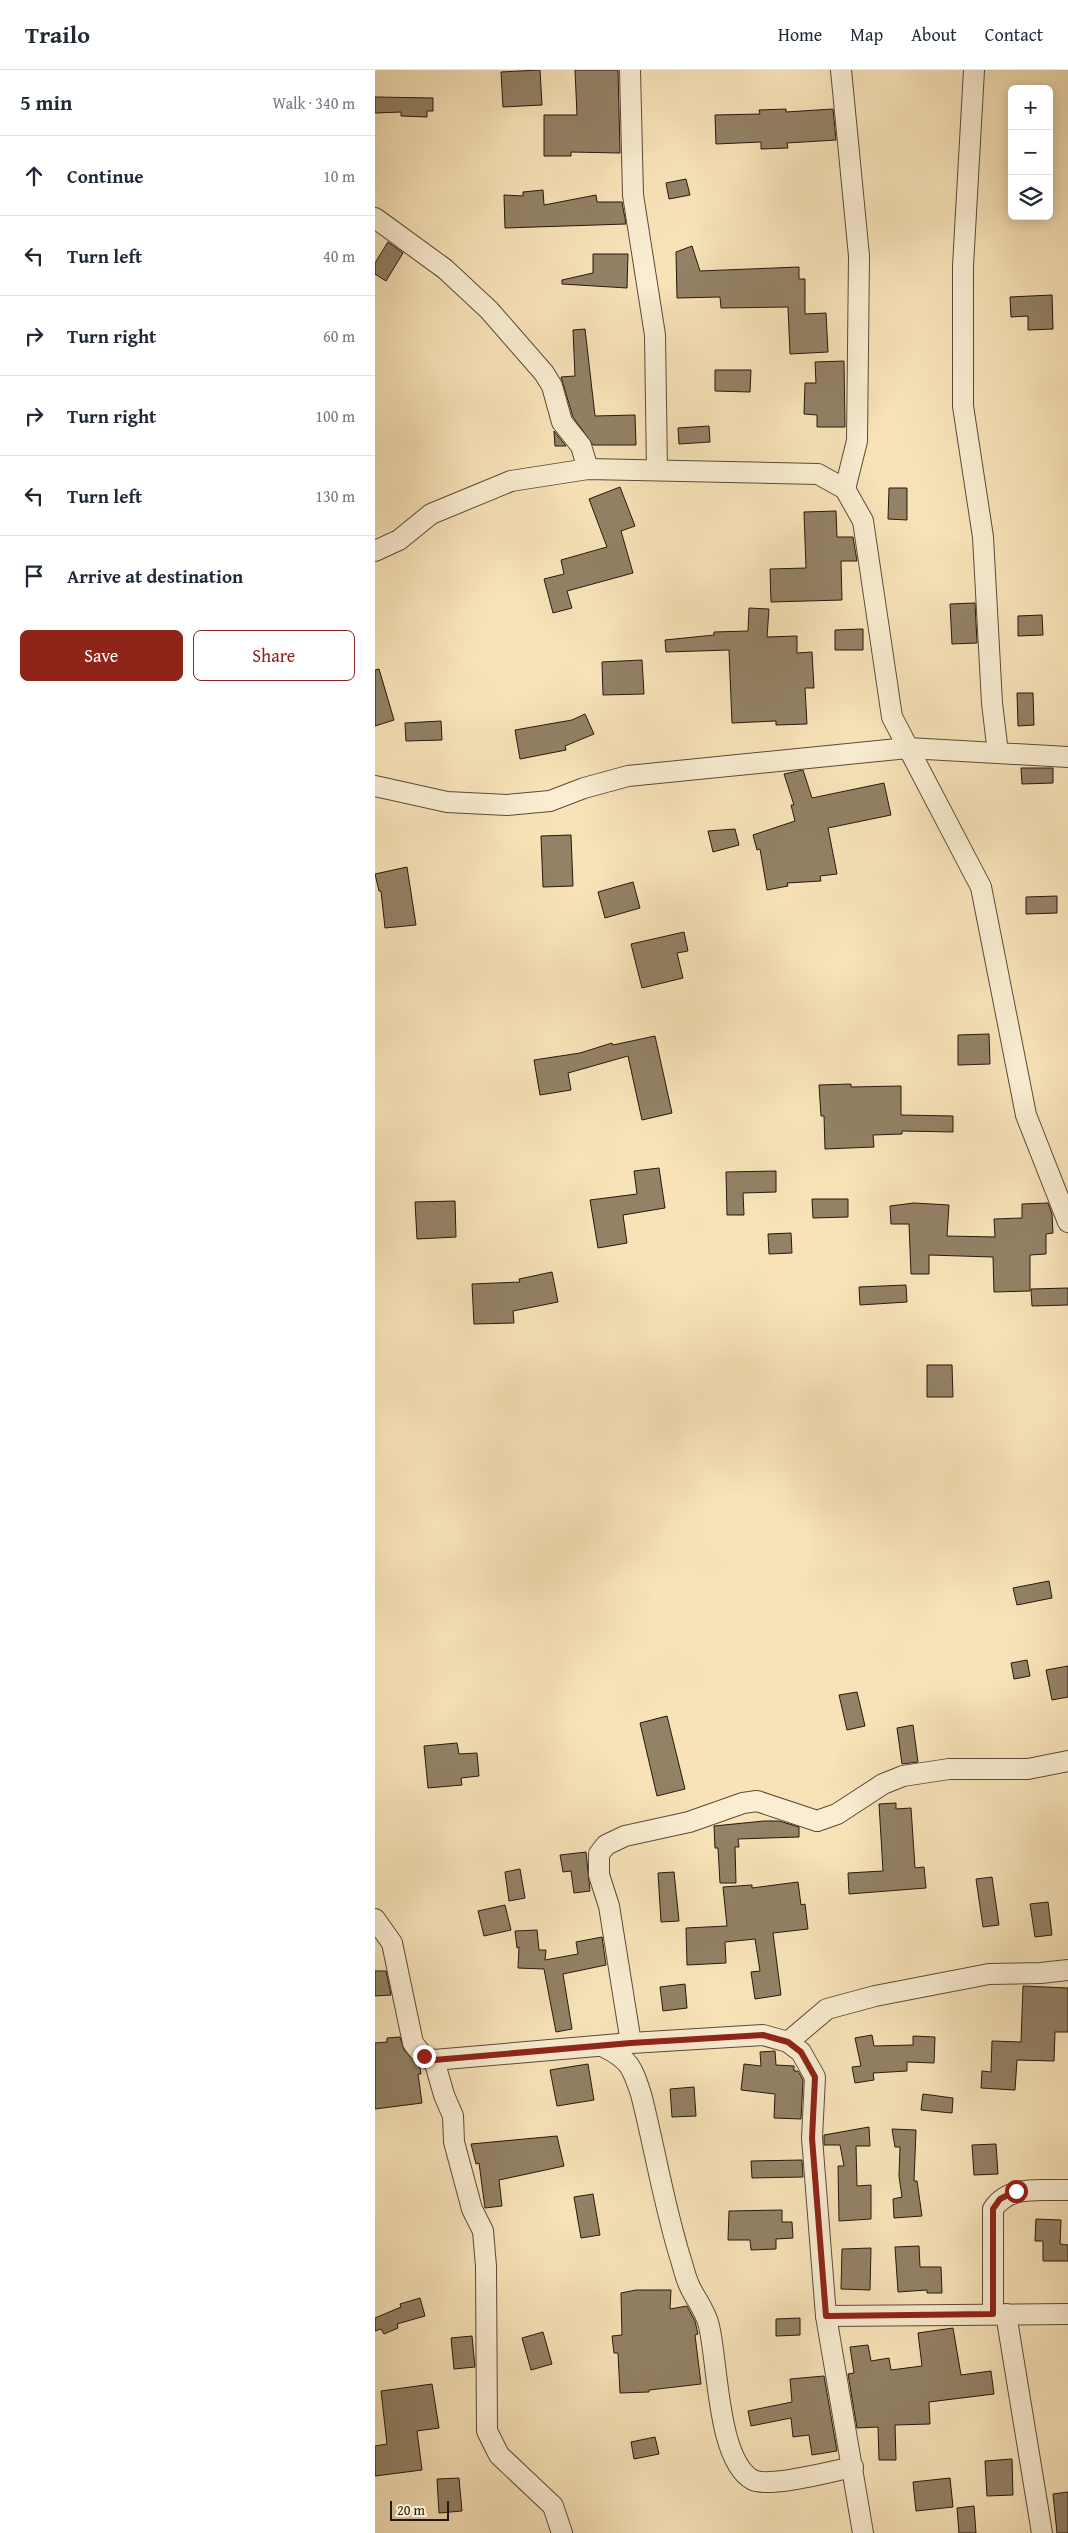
<!DOCTYPE html>
<html lang="en">
<head>
<meta charset="utf-8">
<style>
	:root { --surface:#fff; --page:#f2f2f3; --text:#1f2937; --muted:#747a83; --line:#e0e1e3; --accent:#8f2418 }
	body { margin:0; font-family:"Gentium Book Plus",serif; background:var(--page); color:var(--text) }
	.controls { position:absolute; right:15px; top:15px; display:grid; overflow:hidden; border-radius:8px; box-shadow:0 2px 12px #0003 }
	.controls button { width:45px; height:45px; display:grid; place-items:center; padding:0; border:0; border-bottom:1px solid var(--line); background:var(--surface); color:var(--text); font:25px sans-serif }
	.scale { position:absolute; left:15px; bottom:12px; width:59px; box-sizing:border-box; padding-left:5px; border:2px solid #25180d; border-top:0; font-size:14px; line-height:18px; white-space:nowrap; color:#25180d; -webkit-text-stroke:4px #faedd2; paint-order:stroke }
	.stop { position:absolute; width:15px; height:15px; margin:-11px; border:4px solid #8f2418; border-radius:50%; background:#fff }
	.stop.end { background:#8f2418; border-color:#fff; box-shadow:0 1px 5px #0008 }
	.list { margin:0; padding:0; list-style:none }
	h2 { display:flex; justify-content:space-between; align-items:center; height:65px; margin:0; padding:0 20px; font-size:21px }
	h2 small { font-size:16px; font-weight:400; color:var(--muted) }
	.list li { display:grid; grid-template-columns:32px 1fr auto; gap:15px; align-items:center; box-sizing:border-box; height:80px; padding:0 20px; border-top:1px solid var(--line) }
	.list b { display:block; font-size:19px; white-space:nowrap }
	.list em { font-size:16px; font-style:normal; color:var(--muted) }
	.actions { display:flex; gap:10px; padding:15px 20px }
	.actions a { flex:1; padding:11px 0; border:1px solid var(--accent); border-radius:8px; text-align:center; font-size:18px; color:var(--accent) }
	.actions .main { background:var(--accent); color:#fff }
	.icon { flex:none; width:28px; height:28px; fill:none; stroke:currentColor; stroke-width:2; stroke-linecap:round; stroke-linejoin:round }
	.map { position:relative; flex:none; width:693px; height:2463px; overflow:hidden }
	header { display:flex; align-items:center; gap:30px; box-sizing:border-box; height:70px; padding:0 25px; background:var(--surface); border-bottom:1px solid var(--line) }
	header strong { font-size:24px }
	nav { display:flex; gap:28px; margin-inline-start:auto; font-size:18px }
	main { display:flex }
	aside { flex:1; background:var(--surface) }
	.map>svg:first-child { display:block }
	.building { fill:#938266; stroke:#25180d }
	.lines { fill:none; stroke-linecap:round; stroke-linejoin:round }
	.minor-casing { stroke:#5a4b38; stroke-width:22 }
	.minor { stroke:#faedd2; stroke-width:20 }
	.route { stroke:#8f2418; stroke-width:6 }
</style>
</head>
<body>
<header>
<strong>Trailo</strong>
<nav><a>Home</a><a>Map</a><a>About</a><a>Contact</a></nav>
</header>
<main>
<aside>
<h2>5 min<small>Walk · 340 m</small></h2>
<ul class="list">
<li><svg class="icon" aria-label="ahead" viewBox="0 0 24 24"><path d="M12 20V5M6 11l6-6 6 6"/></svg><div><b>Continue</b></div><em>10 m</em></li>
<li><svg class="icon" aria-label="left" viewBox="0 0 24 24"><path d="M17 20v-9H6M10 6l-5 5 5 5"/></svg><div><b>Turn left</b></div><em>40 m</em></li>
<li><svg class="icon" aria-label="right" viewBox="0 0 24 24"><path d="M7 20v-9h11M14 6l5 5-5 5"/></svg><div><b>Turn right</b></div><em>60 m</em></li>
<li><svg class="icon" aria-label="right" viewBox="0 0 24 24"><path d="M7 20v-9h11M14 6l5 5-5 5"/></svg><div><b>Turn right</b></div><em>100 m</em></li>
<li><svg class="icon" aria-label="left" viewBox="0 0 24 24"><path d="M17 20v-9H6M10 6l-5 5 5 5"/></svg><div><b>Turn left</b></div><em>130 m</em></li>
<li><svg class="icon" aria-label="arrive" viewBox="0 0 24 24"><path d="M6 21V4h12l-3 4 3 4H6"/></svg><div><b>Arrive at destination</b></div></li>
</ul>
<div class="actions"><a class="main">Save</a><a>Share</a></div>
</aside>
<div class="map">
<svg width="693" height="2463" viewBox="0 0 693 2463">
	<rect width="100%" height="100%" fill="#f8e3b9"/>
	<filter id="stains"><feTurbulence type="fractalNoise" baseFrequency=".004" numOctaves="4"/><feColorMatrix values="0 0 0 0 .2 0 0 0 0 .09 0 0 0 0 .02 0 0 0 .5 -.17"/></filter>
	<radialGradient id="worn" r=".72"><stop offset=".6" stop-color="#630" stop-opacity="0"/><stop offset="1" stop-color="#630" stop-opacity=".3"/></radialGradient>
	<g class="building">
		<path d="M165,0L167,35L128,37L126,2Z"/>
		<path d="M200,0H243L245,83L196,82V86H169V45H202Z"/>
		<path d="M0,27L58,28V41H52V47L26,46V42L0,43Z"/>
		<path d="M411,39V42L458,39L461,70L412,73L413,78L386,79V72L341,74L340,45L385,44L384,40Z"/>
		<path d="M311,109L315,125L294,129L291,113Z"/>
		<path d="M168,120L169,135L221,125L222,132H247L251,154L130,158L129,125L148,126V122Z"/>
		<path d="M13,172L28,183L11,211L0,204V193Z"/>
		<path d="M317,176L325,201L424,197V209H430V244L451,243L453,282L415,284L413,237L346,238L345,227L302,228L301,182Z"/>
		<path d="M218,184H253L252,218L187,214V210L218,203Z"/>
		<path d="M677,225L678,259L653,260V246L636,247L635,227Z"/>
		<path d="M210,259L220,346L260,345L261,375H218L198,347L186,307L200,306L198,260Z"/>
		<path d="M469,291L470,357H442V345L429,344L430,313H441L440,292Z"/>
		<path d="M340,300H376L375,322L340,321Z"/>
		<path d="M334,356L335,372L304,374L303,358Z"/>
		<path d="M179,361L191,376H180Z"/>
		<path d="M245,417L260,456L246,461L258,503L192,521L197,538L178,543L169,509L189,504L186,490L232,477L214,429Z"/>
		<path d="M514,418H532V450L513,449Z"/>
		<path d="M461,441L462,467H478L482,491H466L467,530L396,532L395,499L431,498L429,442Z"/>
		<path d="M600,533L602,573L577,574L575,534Z"/>
		<path d="M374,538L394,539L392,567L422,566V583L437,582L439,618H430L432,654L401,655V651L357,653L354,580L291,582L290,570L339,565V562L373,561Z"/>
		<path d="M667,545L668,565L643,566V546Z"/>
		<path d="M488,559V580H460V560Z"/>
		<path d="M267,590L269,624L228,625L227,592Z"/>
		<path d="M4,599L19,650L0,656V600Z"/>
		<path d="M642,623H658L659,655L643,656Z"/>
		<path d="M210,644L219,664L190,676L191,680L145,689L140,660L197,650Z"/>
		<path d="M66,651L67,670L31,671L30,653Z"/>
		<path d="M646,698H678V713L647,714Z"/>
		<path d="M428,700L437,728L509,713L516,745L453,758L462,804L445,806L446,811L412,813L413,816L392,820L385,779L382,780L378,765L420,751L416,735H419L409,704Z"/>
		<path d="M360,759L364,775L338,782L333,761Z"/>
		<path d="M196,765L198,816L168,817L166,766Z"/>
		<path d="M32,797L41,855L10,858L6,821H4L0,804Z"/>
		<path d="M258,812L265,838L230,848L223,822Z"/>
		<path d="M682,826V843L651,844V827Z"/>
		<path d="M309,862L313,881L302,883L308,908L267,918L256,874Z"/>
		<path d="M614,964L615,994L583,995V965Z"/>
		<path d="M280,966L297,1043L267,1050L253,986L193,1003L196,1020L165,1025L159,990L205,983L237,973L238,975Z"/>
		<path d="M476,1014V1017L526,1016V1045L578,1046V1062L527,1061V1064L498,1065L499,1077L450,1079L449,1046H446L444,1015Z"/>
		<path d="M284,1098L290,1138L248,1145L252,1173L223,1178L215,1130L262,1124L259,1101Z"/>
		<path d="M401,1101V1122L368,1123L369,1145H352L351,1102Z"/>
		<path d="M437,1129H473V1147L438,1148Z"/>
		<path d="M80,1131L81,1167L42,1169L40,1132Z"/>
		<path d="M539,1133L574,1135L572,1166L620,1167L619,1149L647,1148V1134L673,1133L677,1144L678,1163L671,1164V1184L655,1185V1221L619,1222L618,1187L554,1185V1204H536L534,1154H516L515,1136Z"/>
		<path d="M416,1163L417,1183L394,1184L393,1164Z"/>
		<path d="M177,1202L183,1232L138,1241L139,1253L99,1254L97,1214L145,1212L144,1209Z"/>
		<path d="M531,1215L532,1232L485,1235L484,1217Z"/>
		<path d="M693,1218V1235L657,1236L656,1219Z"/>
		<path d="M552,1295H577L578,1327H552Z"/>
		<path d="M674,1511L677,1528L642,1535L638,1518Z"/>
		<path d="M652,1590L655,1606L639,1609L636,1593Z"/>
		<path d="M693,1596V1627L677,1630L671,1600Z"/>
		<path d="M482,1622L490,1656L472,1660L464,1625Z"/>
		<path d="M292,1646L310,1719L282,1726L265,1653Z"/>
		<path d="M538,1655L543,1692L527,1694L522,1658Z"/>
		<path d="M82,1673L84,1684L102,1683L104,1706L86,1708L87,1715L53,1718L49,1676Z"/>
		<path d="M521,1733V1739L536,1738L540,1798L549,1797L551,1818L474,1824L473,1803L508,1801L504,1734Z"/>
		<path d="M389,1751H404L424,1757V1767L363,1769L364,1777H360L361,1813H345L343,1778H340L339,1756Z"/>
		<path d="M211,1782L215,1821L199,1823L196,1801L188,1802L185,1785Z"/>
		<path d="M145,1799L150,1828L134,1831L130,1802Z"/>
		<path d="M299,1802L304,1851L286,1852L283,1803Z"/>
		<path d="M617,1807L624,1855L608,1857L601,1809Z"/>
		<path d="M423,1812L426,1835L430,1834L433,1859L398,1863L406,1925L380,1929L376,1902L385,1901L380,1869L350,1872L351,1893L312,1895L311,1858L352,1856L348,1817L377,1815V1818Z"/>
		<path d="M673,1832L677,1865L660,1867L655,1834Z"/>
		<path d="M130,1835L136,1860L109,1866L103,1841Z"/>
		<path d="M162,1860L164,1880H171L170,1890L203,1884L201,1872L227,1867L231,1895L188,1904L197,1959L181,1962L169,1899L143,1898L144,1877L142,1878L140,1861Z"/>
		<path d="M0,1901H11L16,1925L0,1926Z"/>
		<path d="M310,1914L312,1938L288,1941L285,1917Z"/>
		<path d="M648,1916L693,1918V1962H680L679,1991L642,1990L640,2020L606,2018L607,2001L616,2002L617,1971L646,1972Z"/>
		<path d="M497,1965L499,1976L538,1975V1966L560,1967L559,1993L532,1992V2001L498,2003L499,2010L480,2013L477,1997L486,1996L480,1968Z"/>
		<path d="M25,1967L29,1980L45,1998L46,2004H43L47,2033L0,2039V1973L12,1972V1968Z"/>
		<path d="M400,1981L401,1995L419,1996V2001H423L428,2010L426,2049L399,2048L400,2024L366,2020L369,1994L386,1996L385,1982Z"/>
		<path d="M213,1994L219,2030L182,2036L175,2000Z"/>
		<path d="M319,2017L321,2046L297,2047L295,2019Z"/>
		<path d="M548,2024L578,2028L577,2043L546,2040Z"/>
		<path d="M494,2057L495,2076H481L482,2116L496,2115V2149L464,2151L463,2096H469L465,2075H449V2065Z"/>
		<path d="M517,2059L541,2060L539,2111H542L547,2146L519,2148L518,2129L527,2127L524,2106L525,2077H520Z"/>
		<path d="M182,2066L189,2096L124,2110L127,2136L110,2138L104,2093L101,2094L96,2074Z"/>
		<path d="M621,2074L623,2104L599,2105L597,2075Z"/>
		<path d="M427,2090L428,2107L377,2108L376,2091Z"/>
		<path d="M218,2124L225,2165L206,2168L199,2127Z"/>
		<path d="M407,2140V2152H417L418,2168L401,2169V2179L376,2180L375,2170H353L354,2141Z"/>
		<path d="M661,2149L686,2150L685,2174L693,2175V2191H668V2171H660Z"/>
		<path d="M544,2176L545,2197H566L567,2223H552V2220L523,2222L520,2177Z"/>
		<path d="M496,2178L495,2220L466,2219L467,2179Z"/>
		<path d="M261,2220H296L295,2239L312,2236L320,2251L323,2264L320,2265L326,2314L274,2320V2322L245,2323L243,2283H239L237,2266L247,2265L246,2223Z"/>
		<path d="M45,2228L50,2246L22,2254L23,2258L9,2264L6,2259L0,2261V2248L26,2237L25,2234Z"/>
		<path d="M425,2248V2265L401,2266V2249Z"/>
		<path d="M578,2258L586,2305L616,2301L619,2324L554,2332L555,2354L520,2355L521,2390H504L503,2357L482,2358L473,2304L479,2303L475,2277L493,2275L496,2291L514,2288L516,2300L547,2296L543,2263Z"/>
		<path d="M168,2262L177,2294L156,2300L147,2268Z"/>
		<path d="M97,2266L100,2297L79,2299L76,2268Z"/>
		<path d="M449,2306L462,2381L437,2385L434,2365L418,2367L416,2348L376,2356L373,2341L417,2332L415,2309Z"/>
		<path d="M57,2314L64,2358L42,2361L47,2400L0,2406V2376L12,2374L6,2321Z"/>
		<path d="M280,2367L284,2384L259,2389L256,2372Z"/>
		<path d="M637,2389L638,2425L612,2426L610,2391Z"/>
		<path d="M84,2408L87,2441L64,2443L62,2409Z"/>
		<path d="M575,2408L578,2437L541,2441L538,2412Z"/>
		<path d="M693,2422V2463H682L678,2424Z"/>
		<path d="M599,2436L601,2463H584L582,2438Z"/>
	</g>
	<g class="lines">
		<defs>
			<g id="minor">
				<path d="M255,0L258,125L280,265L282,400"/>
				<path d="M466,0L484,186L482,371L470,419"/>
				<path d="M599,0L588,196V336L608,467L617,633L623,683"/>
				<path d="M0,148L70,199L114,240L169,303L177,316L187,352L206,376L213,399"/>
				<path d="M0,481L24,470L56,444L136,411L213,399L443,404L470,419L488,451L517,647L606,817L651,1045L693,1152"/>
				<path d="M0,716L72,732L132,735L175,731L209,718L253,706L533,678L693,687"/>
				<path d="M0,1849L17,1873L38,1973L49,1987L59,1990L256,1973L388,1965L413,1972L426,1982L440,2007L437,2068L451,2246L488,2463"/>
				<path d="M413,1972L452,1939L500,1926L614,1904L666,1903L693,1900"/>
				<path d="M256,1973L234,1836L224,1805V1784L231,1775L250,1766L314,1752L368,1733L382,1731L442,1751L462,1744L508,1714L528,1706L574,1699H653L693,1691"/>
				<path d="M229,1977C255,1990 257,1997 266,2024C280,2079 289,2136 306,2190C309,2200 311,2210 316,2219C322,2231 331,2242 334,2256C343,2292 342,2391 378,2410C395,2418 457,2401 478,2397"/>
				<path d="M59,1990L69,2025L78,2046L79,2072L97,2139L108,2161L111,2196L112,2361L124,2385L178,2436L187,2463"/>
				<path d="M618,2244V2139C635,2114 666,2121 693,2120"/>
				<path d="M631,2244L667,2463"/>
				<path d="M451,2246L693,2244"/>
			</g>
		</defs>
		<use href="#minor" class="minor-casing"/>
		<use href="#minor" class="minor"/>
	</g>
	<g class="lines">
		<path class="route" d="M49,1986L59,1990L256,1973L388,1965L413,1972L426,1982L440,2007L437,2068L451,2246L618,2244V2139L625,2129L641,2121"/>
	</g>
	<rect width="100%" height="100%" filter="url(#stains)"/>
	<rect width="100%" height="100%" fill="url(#worn)"/>
</svg>
<div class="controls">
<button>+</button>
<button>−</button>
<button><svg class="icon" aria-label="layers" viewBox="0 0 24 24"><path d="M12 4l9 5-9 5-9-5zM3 14l9 5 9-5"/></svg></button>
</div>
<div class="scale">20 m</div>
<div class="stop" style="left:641px;top:2121px"></div>
<div class="stop end" style="left:49px;top:1986px"></div>
</div>
</main>
</body>
</html>
